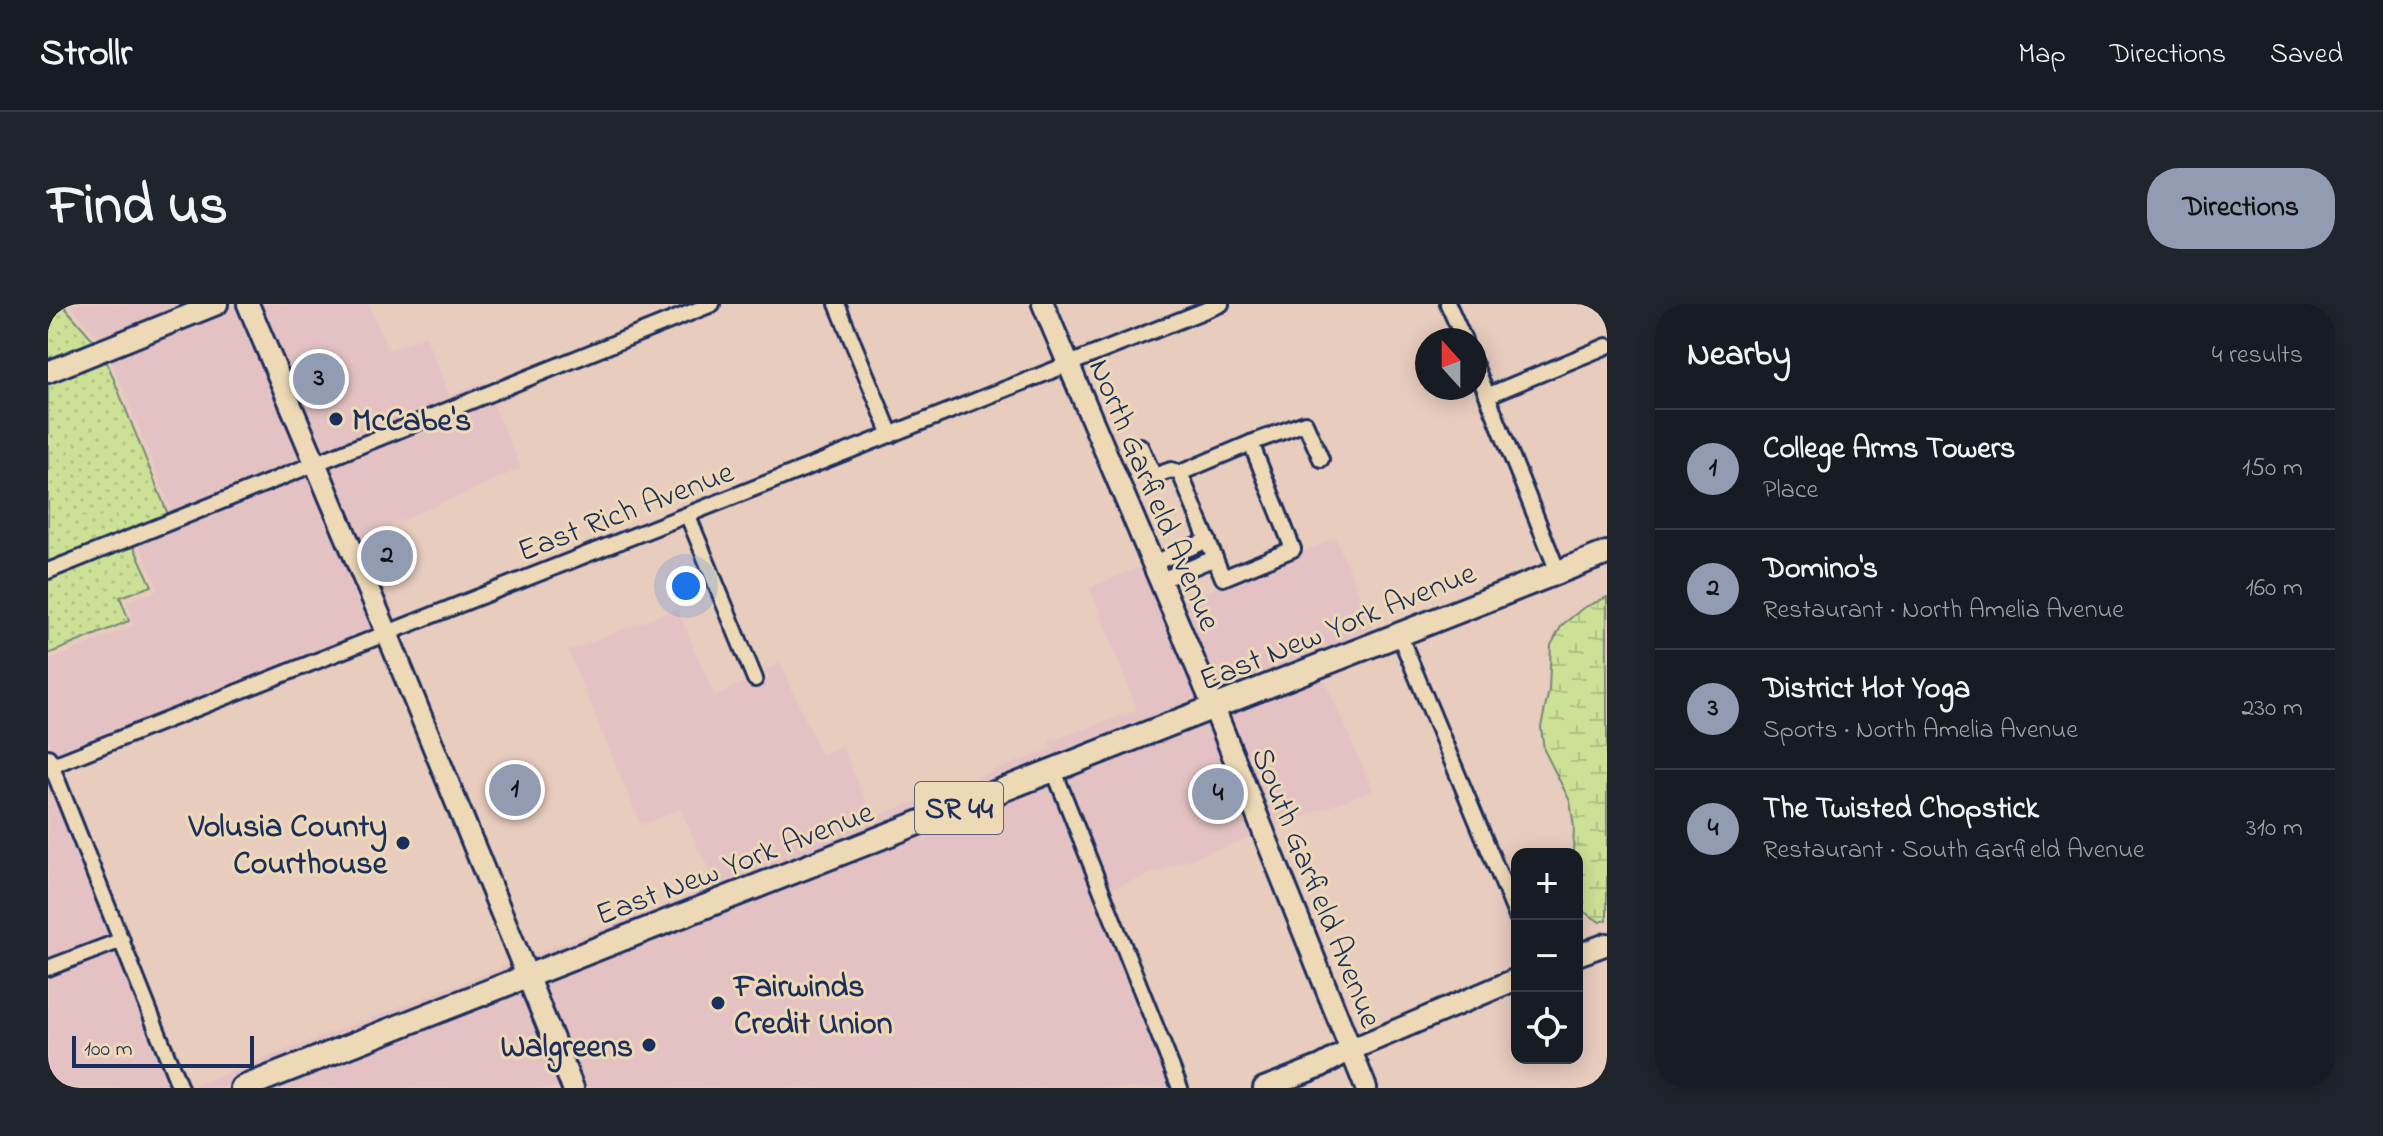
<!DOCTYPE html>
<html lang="en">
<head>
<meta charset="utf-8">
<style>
	:root { --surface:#171b24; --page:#20242c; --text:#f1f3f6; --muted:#9ea1a6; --line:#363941; --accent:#919bb2 }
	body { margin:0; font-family:"Indie Flower",sans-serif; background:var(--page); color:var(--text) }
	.controls { position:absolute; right:24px; bottom:24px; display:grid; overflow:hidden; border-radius:16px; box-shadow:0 4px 20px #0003 }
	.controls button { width:72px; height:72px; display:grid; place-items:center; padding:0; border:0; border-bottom:2px solid var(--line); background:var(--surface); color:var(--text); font:40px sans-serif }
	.compass { position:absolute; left:1367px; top:24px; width:72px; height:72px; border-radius:50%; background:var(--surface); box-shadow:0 4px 20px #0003; rotate:339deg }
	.scale { position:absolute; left:24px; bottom:20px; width:182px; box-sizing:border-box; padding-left:8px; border:4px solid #1b2f5e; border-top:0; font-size:22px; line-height:28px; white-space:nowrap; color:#1b2f5e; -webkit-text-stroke:6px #eed9b7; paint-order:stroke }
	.you { position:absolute; left:638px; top:282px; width:28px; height:28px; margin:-20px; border:6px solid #fff; border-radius:50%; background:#1a73e8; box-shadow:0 0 0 12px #1a73e833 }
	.badge { display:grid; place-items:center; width:52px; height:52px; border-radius:50%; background:var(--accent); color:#111; font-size:26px; font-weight:700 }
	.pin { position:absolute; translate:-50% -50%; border:4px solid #fff; box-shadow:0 2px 8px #0006 }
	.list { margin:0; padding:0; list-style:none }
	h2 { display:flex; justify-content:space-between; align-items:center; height:104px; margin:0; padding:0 32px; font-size:34px }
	h2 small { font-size:26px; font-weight:400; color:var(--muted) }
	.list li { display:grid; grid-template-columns:52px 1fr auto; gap:24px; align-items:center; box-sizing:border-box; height:120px; padding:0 32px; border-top:2px solid var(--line) }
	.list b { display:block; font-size:30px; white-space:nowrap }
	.list p { margin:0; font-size:26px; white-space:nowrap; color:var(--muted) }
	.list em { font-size:26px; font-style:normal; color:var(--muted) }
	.icon { flex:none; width:44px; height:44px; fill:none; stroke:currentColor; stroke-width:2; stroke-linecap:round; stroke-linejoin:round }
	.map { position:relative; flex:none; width:1559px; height:784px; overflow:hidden; border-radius:32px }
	header { display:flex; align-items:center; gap:48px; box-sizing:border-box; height:112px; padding:0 40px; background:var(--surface); border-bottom:2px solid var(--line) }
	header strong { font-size:38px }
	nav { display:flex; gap:44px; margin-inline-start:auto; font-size:28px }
	.intro { display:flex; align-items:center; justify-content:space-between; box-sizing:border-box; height:192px; padding:0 48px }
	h1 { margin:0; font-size:56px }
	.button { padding:20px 36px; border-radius:32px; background:var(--accent); color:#111; font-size:28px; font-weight:700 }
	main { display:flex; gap:48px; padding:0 48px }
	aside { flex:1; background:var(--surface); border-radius:32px; box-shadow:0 4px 20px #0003 }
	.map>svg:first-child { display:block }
	.built { fill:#e4c2c3 }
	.green { fill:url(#green-dots); stroke:#74887a; stroke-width:2 }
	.wetland { fill:url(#wetland-marsh); stroke:#74887a; stroke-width:2 }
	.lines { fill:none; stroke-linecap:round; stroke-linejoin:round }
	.street-casing { stroke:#1b2f5e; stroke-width:20 }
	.secondary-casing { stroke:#1b2f5e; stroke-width:26 }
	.primary-casing { stroke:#1b2f5e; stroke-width:28 }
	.street { stroke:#eed9b7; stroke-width:14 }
	.secondary { stroke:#eed9b7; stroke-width:20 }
	.primary { stroke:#eed9b7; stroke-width:22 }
	.poi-dot { fill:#1b2f5e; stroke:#eed9b7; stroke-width:3 }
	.labels { text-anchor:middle; stroke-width:6; stroke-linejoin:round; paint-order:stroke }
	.shield { fill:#eed9b7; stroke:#5a6279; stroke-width:2 }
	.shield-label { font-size:30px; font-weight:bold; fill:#1b2f5e }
	.poi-label { font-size:32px; font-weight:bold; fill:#1b2f5e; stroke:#eed9b7; text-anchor:start }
	.street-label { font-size:32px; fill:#1b2f5e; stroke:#eed9b7 }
</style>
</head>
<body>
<header>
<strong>Strollr</strong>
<nav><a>Map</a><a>Directions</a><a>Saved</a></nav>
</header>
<div class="intro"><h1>Find us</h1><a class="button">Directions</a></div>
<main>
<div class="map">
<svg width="1559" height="784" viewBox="0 0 1559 784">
	<defs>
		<pattern id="green-dots" width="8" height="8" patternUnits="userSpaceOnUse" patternTransform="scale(2)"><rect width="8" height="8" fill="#cde196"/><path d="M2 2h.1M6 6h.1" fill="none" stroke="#afc184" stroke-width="1.8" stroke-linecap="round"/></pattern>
		<pattern id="wetland-marsh" width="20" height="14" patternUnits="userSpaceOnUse" patternTransform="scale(2)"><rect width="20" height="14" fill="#cde196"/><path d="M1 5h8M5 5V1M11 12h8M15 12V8" fill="none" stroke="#afc184"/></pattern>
	</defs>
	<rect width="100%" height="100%" fill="#e8ccbe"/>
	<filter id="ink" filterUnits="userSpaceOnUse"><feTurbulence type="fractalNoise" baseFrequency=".0125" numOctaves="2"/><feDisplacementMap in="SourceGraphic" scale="16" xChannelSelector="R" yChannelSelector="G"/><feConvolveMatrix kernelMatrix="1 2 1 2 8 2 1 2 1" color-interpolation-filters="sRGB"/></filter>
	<g filter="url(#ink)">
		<g class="built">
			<path d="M21,0H150L54,38Z"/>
			<path d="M188,0H193L258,156L125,209L61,51Z"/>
			<path d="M206,0H321L340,47L377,32L402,92L435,78L437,83L269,153Z"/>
			<path d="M443,96L473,164L316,233L350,317L342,320L275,164Z"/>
			<path d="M264,169L331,325L314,332L313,330L7,453L0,436V357L86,321L79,297L106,288L110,284L90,239Z"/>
			<path d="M1288,234L1329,332L1169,395L1129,300Z"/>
			<path d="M1092,263L1112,306L1118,304L1157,400L483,664L478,653L668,581L632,505L593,521L520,347L629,305L667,393L707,372L710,379L721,374L718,366L732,358L773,451L794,442L825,514L1003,445L1001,438L1089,406L1042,284Z"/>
			<path d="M1274,370L1325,486L1221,525L1174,408Z"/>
			<path d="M1162,413L1210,530L1060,586L1015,471Z"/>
			<path d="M0,471L66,631L0,657Z"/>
			<path d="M1003,475L1125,784H532L488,677Z"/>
			<path d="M71,644L126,784H0V672Z"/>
			<path d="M466,657L471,669L459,674L174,784H139L453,664V662Z"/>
			<path d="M476,682L518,784H213Z"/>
		</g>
		<g class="green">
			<path d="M0,0H14L54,46L123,218L0,267Z"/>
			<path d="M85,241L104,282L72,293L81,317L0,350V274Z"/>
		</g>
		<path class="wetland" d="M1559,293V616L1552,618L1530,604L1529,550H1525L1526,523L1522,497L1496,446L1493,423L1501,386L1503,341L1514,321L1535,304Z"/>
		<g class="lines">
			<defs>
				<g id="street">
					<path d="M789,0L843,131"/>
					<path d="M1400,0L1416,36"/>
					<path d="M1427,61L1510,268"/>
					<path d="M1441,91L1559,42"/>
					<path d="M1203,139L1245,245L1175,274L1132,169Z"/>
					<path d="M1203,139L1257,119L1273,155"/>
					<path d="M1092,142L1106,172L1123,166L1132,169"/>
					<path d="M640,212L707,375"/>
					<path d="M1106,259L1160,236"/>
					<path d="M0,267L664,0"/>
					<path d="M1113,276L1167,254"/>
					<path d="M1351,330L1469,613"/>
					<path d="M0,453L132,784"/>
					<path d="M0,463L1173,0"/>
					<path d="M1006,467L1132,784"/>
					<path d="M0,664L74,636"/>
				</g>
				<g id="secondary">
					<path d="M200,0L339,329L525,784"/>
					<path d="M995,0L1166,404L1318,784"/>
					<path d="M0,68L169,0"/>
					<path d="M1529,651L1559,640"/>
					<path d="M1216,784L1273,762L1302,746L1469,675"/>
				</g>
				<path id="primary" d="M194,784L1559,249"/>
			</defs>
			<use href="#street" class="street-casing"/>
			<use href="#secondary" class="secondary-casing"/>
			<use href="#primary" class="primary-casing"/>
			<use href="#street" class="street"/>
			<use href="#secondary" class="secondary"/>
			<use href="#primary" class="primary"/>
		</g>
	</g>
	<g class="poi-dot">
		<circle cx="288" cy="115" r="8"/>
		<circle cx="355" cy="539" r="8"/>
		<circle cx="670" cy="699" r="8"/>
		<circle cx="601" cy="741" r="8"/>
	</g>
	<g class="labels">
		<rect class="shield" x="867" y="478" width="88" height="52" rx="6"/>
		<g class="shield-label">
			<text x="911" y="514">SR 44</text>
		</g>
		<g class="poi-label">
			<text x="304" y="126">McCabe's</text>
			<text x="339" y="532" text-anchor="end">Volusia County<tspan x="339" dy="37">Courthouse</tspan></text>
			<text x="686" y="692">Fairwinds<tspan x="686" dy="37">Credit Union</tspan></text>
			<text x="585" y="752" text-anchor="end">Walgreens</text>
		</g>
		<g class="street-label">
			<text transform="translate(1108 190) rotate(67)" y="11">North Garfield Avenue</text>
			<text transform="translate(577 206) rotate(-21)" y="11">East Rich Avenue</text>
			<text transform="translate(1289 321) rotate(-22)" y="11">East New York Avenue</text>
			<text transform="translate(686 558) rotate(-21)" y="11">East New York Avenue</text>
			<text transform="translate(1270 583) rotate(68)" y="11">South Garfield Avenue</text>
		</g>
	</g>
</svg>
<div class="controls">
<button>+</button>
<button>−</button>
<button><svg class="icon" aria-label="locate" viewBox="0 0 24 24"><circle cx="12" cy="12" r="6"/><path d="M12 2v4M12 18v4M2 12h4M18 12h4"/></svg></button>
</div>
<svg class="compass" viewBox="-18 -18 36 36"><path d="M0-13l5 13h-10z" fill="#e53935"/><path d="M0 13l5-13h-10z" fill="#9ea1a6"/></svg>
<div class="scale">100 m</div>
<div class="you"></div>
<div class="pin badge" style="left:467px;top:486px">1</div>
<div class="pin badge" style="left:339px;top:252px">2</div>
<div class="pin badge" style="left:271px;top:75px">3</div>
<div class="pin badge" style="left:1170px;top:490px">4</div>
</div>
<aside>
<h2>Nearby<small>4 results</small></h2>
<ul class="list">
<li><span class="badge">1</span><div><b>College Arms Towers</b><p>Place</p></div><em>150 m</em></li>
<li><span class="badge">2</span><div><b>Domino's</b><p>Restaurant · North Amelia Avenue</p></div><em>160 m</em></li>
<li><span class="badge">3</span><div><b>District Hot Yoga</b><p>Sports · North Amelia Avenue</p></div><em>230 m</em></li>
<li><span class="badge">4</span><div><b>The Twisted Chopstick</b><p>Restaurant · South Garfield Avenue</p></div><em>310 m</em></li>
</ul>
</aside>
</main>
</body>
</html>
